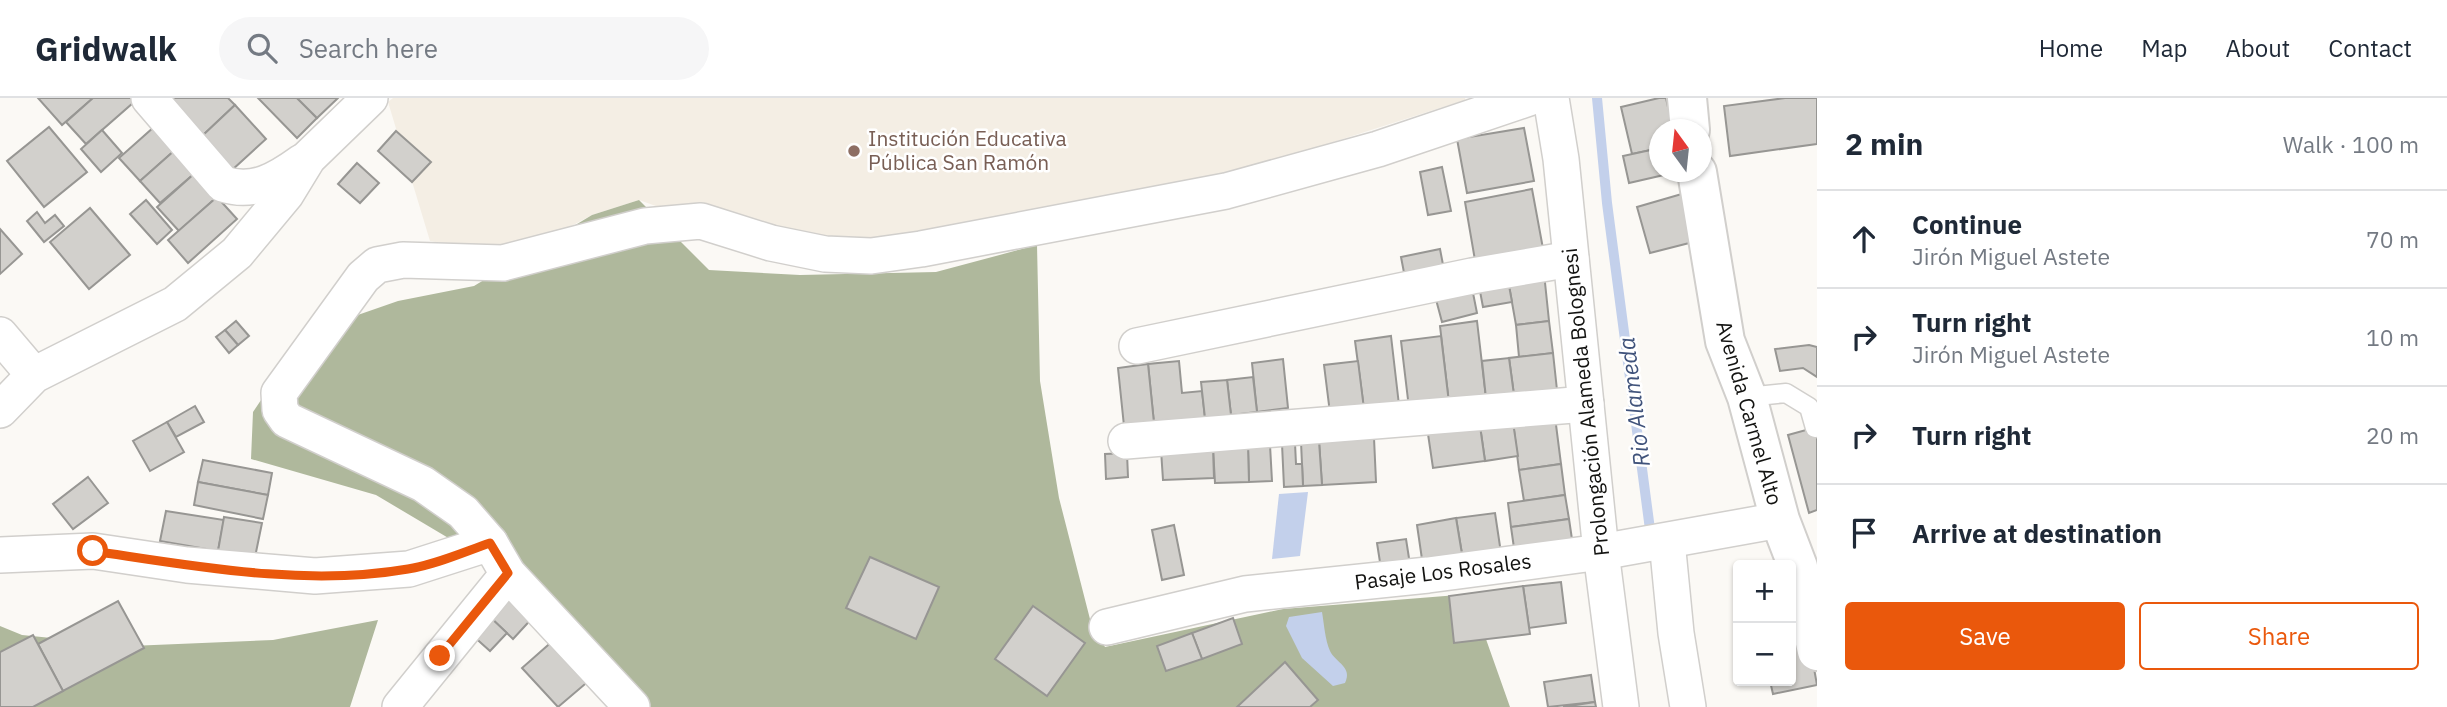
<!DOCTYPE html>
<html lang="en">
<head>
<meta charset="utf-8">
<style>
	:root { --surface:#fff; --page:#f6f6f7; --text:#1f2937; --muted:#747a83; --line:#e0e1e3; --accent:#ea580c }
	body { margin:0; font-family:"IBM Plex Sans",sans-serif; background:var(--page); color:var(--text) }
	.controls { position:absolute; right:21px; bottom:21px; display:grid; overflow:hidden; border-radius:7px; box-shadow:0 2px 5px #0004 }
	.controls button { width:63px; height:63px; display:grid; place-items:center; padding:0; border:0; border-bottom:2px solid var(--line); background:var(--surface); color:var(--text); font:35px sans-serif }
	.compass { position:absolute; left:1649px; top:21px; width:63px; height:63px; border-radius:50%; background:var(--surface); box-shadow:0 2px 5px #0004; rotate:345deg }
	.stop { position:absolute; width:21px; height:21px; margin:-16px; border:5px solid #ea580c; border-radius:50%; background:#fff }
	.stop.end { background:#ea580c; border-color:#fff; box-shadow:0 2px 7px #0008 }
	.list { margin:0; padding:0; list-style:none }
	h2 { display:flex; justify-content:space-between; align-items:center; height:91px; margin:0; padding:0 28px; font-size:30px }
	h2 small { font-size:23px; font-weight:400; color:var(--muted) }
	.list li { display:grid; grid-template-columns:46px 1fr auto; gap:21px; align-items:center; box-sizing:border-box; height:98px; padding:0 28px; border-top:2px solid var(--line) }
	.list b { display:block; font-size:26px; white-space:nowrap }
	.list p { margin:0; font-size:23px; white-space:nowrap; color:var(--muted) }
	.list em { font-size:23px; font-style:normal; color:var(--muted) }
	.actions { display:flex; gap:14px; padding:21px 28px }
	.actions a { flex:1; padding:16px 0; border:2px solid var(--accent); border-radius:7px; text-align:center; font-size:24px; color:var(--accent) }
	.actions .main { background:var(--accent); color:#fff }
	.icon { flex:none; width:38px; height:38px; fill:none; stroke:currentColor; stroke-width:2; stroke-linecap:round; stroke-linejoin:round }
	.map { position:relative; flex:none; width:1817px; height:609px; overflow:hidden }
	header { display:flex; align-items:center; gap:42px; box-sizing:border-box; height:98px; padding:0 35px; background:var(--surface); border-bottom:2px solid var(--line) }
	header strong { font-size:33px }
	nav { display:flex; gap:38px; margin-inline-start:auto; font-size:24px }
	.search { width:490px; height:63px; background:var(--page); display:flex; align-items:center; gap:18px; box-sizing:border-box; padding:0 24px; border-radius:38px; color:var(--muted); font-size:26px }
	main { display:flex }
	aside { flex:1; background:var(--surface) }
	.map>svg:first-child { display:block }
	.built { fill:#f4eee4 }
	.forest { fill:#afb89c }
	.water { fill:#c3d0eb }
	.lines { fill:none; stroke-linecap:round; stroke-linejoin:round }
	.stream { stroke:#c3d0eb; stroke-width:10 }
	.building { fill:#d2d0cc; stroke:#979693; stroke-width:2 }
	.service-casing { stroke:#d1cfcc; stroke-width:21 }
	.minor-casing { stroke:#d1cfcc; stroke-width:38 }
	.tertiary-casing { stroke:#d1cfcc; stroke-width:42 }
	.service { stroke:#fff; stroke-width:18 }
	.minor { stroke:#fff; stroke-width:35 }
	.tertiary { stroke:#fff; stroke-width:38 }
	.route { stroke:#ea580c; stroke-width:9 }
	.education-dot { fill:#8d6e63; stroke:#fff; stroke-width:2.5 }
	.labels { text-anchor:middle; stroke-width:5; stroke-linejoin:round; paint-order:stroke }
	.education-label { font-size:21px; fill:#785e54; stroke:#fff; text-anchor:start }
	.street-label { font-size:21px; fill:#131311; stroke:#fff }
	.water-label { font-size:23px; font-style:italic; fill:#40537b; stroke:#fff }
</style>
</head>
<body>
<header>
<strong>Gridwalk</strong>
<div class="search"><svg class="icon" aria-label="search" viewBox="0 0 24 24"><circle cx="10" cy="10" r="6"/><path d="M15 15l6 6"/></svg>Search here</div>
<nav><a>Home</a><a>Map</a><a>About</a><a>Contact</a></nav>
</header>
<main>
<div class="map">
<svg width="1817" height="609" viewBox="0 0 1817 609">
	<rect width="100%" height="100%" fill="#fbf9f5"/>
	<path class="built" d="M393,0H1465V2L1142,105L791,156L639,102L592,117L515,158L430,143L388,4Z"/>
	<g class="forest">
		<path d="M639,102L709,172L800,177L936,174L1037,147L1040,283L1059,400L1091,525L1105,549L1283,511L1470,496L1510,609H607L477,457L376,397L251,361L253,314L306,235L398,203L474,188L592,117Z"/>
		<path d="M378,522L350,609H0V528L22,537L130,548L273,542Z"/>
	</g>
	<g class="water">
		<path d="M1308,394L1300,458L1272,461L1279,396Z"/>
		<path d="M1322,514C1324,525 1325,542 1330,553C1336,565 1353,569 1345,585L1333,588L1302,560L1286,528L1289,519Z"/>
	</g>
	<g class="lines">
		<path class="stream" d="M1597,0L1607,105L1651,439"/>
	</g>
	<g class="building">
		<path d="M38,0H93L62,27Z"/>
		<path d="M93,0H131L134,4L86,46L66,24Z"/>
		<path d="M173,0H228L235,7L201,39L169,3Z"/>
		<path d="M258,0H297L317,20L297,40Z"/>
		<path d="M297,0H338L317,20Z"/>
		<path d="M1659,0H1666L1673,32H1660V50L1632,56L1621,9Z"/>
		<path d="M1785,0H1817V46L1730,58L1724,8Z"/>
		<path d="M235,7L266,41L232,72L201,39Z"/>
		<path d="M49,29L87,74L44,109L7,63Z"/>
		<path d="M154,29L175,52L140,83L119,60Z"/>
		<path d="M1524,30L1534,83L1467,95L1457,41Z"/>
		<path d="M102,32L122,55L101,74L81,51Z"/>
		<path d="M396,33L431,64L412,84L378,53Z"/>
		<path d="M1660,50V74H1677L1629,85L1623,58Z"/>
		<path d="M175,52L195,75L160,105L140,83Z"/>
		<path d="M357,65L379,85L360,105L338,86Z"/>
		<path d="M1442,69L1451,113L1428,117L1420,74Z"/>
		<path d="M195,75L217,99L179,133L157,109Z"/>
		<path d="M1532,91L1544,156L1476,168L1465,104Z"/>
		<path d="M1692,93L1705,141L1650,155L1637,109Z"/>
		<path d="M217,99L237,121L188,165L168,142Z"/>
		<path d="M146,102L172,132L157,146L130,116Z"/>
		<path d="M90,110L130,157L89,191L50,144Z"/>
		<path d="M37,114L45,125L55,117L64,128L44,144L27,123Z"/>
		<path d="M0,131L22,156L0,176Z"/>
		<path d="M1440,151L1445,177L1406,185L1401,159Z"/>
		<path d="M1544,175L1549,223L1516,227L1508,182Z"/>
		<path d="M1508,182L1512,204L1483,209L1479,188Z"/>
		<path d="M1471,185L1477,215L1442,224L1434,194Z"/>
		<path d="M236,223L249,238L238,247L225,232Z"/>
		<path d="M1477,223L1486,300L1449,305L1440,228Z"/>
		<path d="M1549,223L1553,255L1519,259L1516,227Z"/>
		<path d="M225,232L238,247L229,255L216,239Z"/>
		<path d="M1391,238L1399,307L1364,311L1355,243Z"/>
		<path d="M1441,238L1449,305L1409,310L1401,243Z"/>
		<path d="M1809,247L1817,249V279L1803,270L1780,273L1775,251Z"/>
		<path d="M1553,255L1557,292L1514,297L1509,260Z"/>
		<path d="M1509,260L1514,297L1486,300L1482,263Z"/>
		<path d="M1283,261L1288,310L1257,314L1252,265Z"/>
		<path d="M1179,263L1182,295L1202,293L1205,320L1154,325L1148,266Z"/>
		<path d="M1358,263L1364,311L1330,315L1324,267Z"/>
		<path d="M1148,266L1154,325L1124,328L1118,270Z"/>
		<path d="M1253,279L1257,314L1231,317L1227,282Z"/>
		<path d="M1227,282L1231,317L1205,320L1201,284Z"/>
		<path d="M195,308L204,324L176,339L167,324Z"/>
		<path d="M1555,319L1561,366L1519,372L1513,324Z"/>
		<path d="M167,324L184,354L150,373L133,343Z"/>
		<path d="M1513,324L1518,358L1485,363L1480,328Z"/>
		<path d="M1480,328L1485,363L1433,370L1428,336Z"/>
		<path d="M1817,329V412L1809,415L1788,337Z"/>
		<path d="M1374,340L1376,384L1322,387L1319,343Z"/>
		<path d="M1319,343L1322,387L1303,388L1301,344Z"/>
		<path d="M1295,345L1296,366H1302L1303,388L1284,389L1282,346Z"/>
		<path d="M1270,347L1272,383L1249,384L1248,348Z"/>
		<path d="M1248,348L1249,384L1215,385L1213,350Z"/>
		<path d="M1213,350L1214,380L1163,382L1161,352Z"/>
		<path d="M1127,355L1128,379L1106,381L1105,356Z"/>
		<path d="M203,362L272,375L268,397L198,384Z"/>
		<path d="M1561,366L1565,397L1524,403L1519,372Z"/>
		<path d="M88,379L108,405L73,431L53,406Z"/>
		<path d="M198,384L268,397L263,421L194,407Z"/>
		<path d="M1565,397L1569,421L1511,429L1508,405Z"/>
		<path d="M166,413L224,422L218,453L160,443Z"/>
		<path d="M1495,415L1501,455L1463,462L1456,420Z"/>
		<path d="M224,419L262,425L255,459L218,453Z"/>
		<path d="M1456,420L1463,462L1423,468L1417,427Z"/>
		<path d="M1569,421L1573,448L1515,457L1511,429Z"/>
		<path d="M1174,427L1184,477L1162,482L1152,432Z"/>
		<path d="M1406,441L1411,473L1382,477L1377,445Z"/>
		<path d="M870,459L939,489L916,541L846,510Z"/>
		<path d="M1561,484L1566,525L1529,530L1523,488Z"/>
		<path d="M1523,488L1530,536L1454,545L1449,498Z"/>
		<path d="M512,494L536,516L513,541L489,518Z"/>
		<path d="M118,503L144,550L63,593L38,546Z"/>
		<path d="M1033,508L1085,545L1047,598L995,561Z"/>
		<path d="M489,518L507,535L490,553L471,536Z"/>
		<path d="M1233,520L1242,546L1202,561L1192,535Z"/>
		<path d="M1192,535L1202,561L1166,573L1157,548Z"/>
		<path d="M33,537L63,593L33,609H0V554Z"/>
		<path d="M1808,537L1817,587L1773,596L1770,583H1791V541Z"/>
		<path d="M555,541L591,581L558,609L522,570Z"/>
		<path d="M1285,564L1318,602L1310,609H1237Z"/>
		<path d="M1591,577L1595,604L1548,609L1544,584Z"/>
		<path d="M1595,604L1596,609H1563Z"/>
	</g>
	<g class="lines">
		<defs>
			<path id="service" d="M1747,299L1786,295L1809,309L1815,330"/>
			<g id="minor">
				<path d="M149,0L223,86C254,96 277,82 302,64"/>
				<path d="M1551,0L1561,61L1601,454L1621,609"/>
				<path d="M0,237L34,277"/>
				<path d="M1137,248L1472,178L1571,161"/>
				<path d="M0,312L34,277L175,206L237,155L286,96L308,60L370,0"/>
				<path d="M1126,343L1586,306"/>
				<path d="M1667,443L1676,535L1688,609"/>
				<path d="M490,445L463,414L423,386L287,322L280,312L279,295L363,179L377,167L403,162L503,165L645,128L701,123L771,145L825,156L871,158L921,151L1226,93L1378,51L1529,0"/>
				<path d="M0,457L93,453L187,467L315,478L409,471L490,445L508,476L632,609"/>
				<path d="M1107,529L1245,496L1428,477L1601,454L1780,422"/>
				<path d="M400,609L508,476"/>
			</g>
			<g id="tertiary">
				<path d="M1687,0L1690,32"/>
				<path d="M1697,74L1725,243L1747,299L1780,422L1798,469L1817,553"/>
			</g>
		</defs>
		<use href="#service" class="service-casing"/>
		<use href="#minor" class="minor-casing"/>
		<use href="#tertiary" class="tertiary-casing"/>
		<use href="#service" class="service"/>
		<use href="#minor" class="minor"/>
		<use href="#tertiary" class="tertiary"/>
	</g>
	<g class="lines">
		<path class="route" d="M93,453C195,468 305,489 408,471C435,467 464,454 490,445L508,475L440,558"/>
	</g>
	<circle class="education-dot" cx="854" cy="53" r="7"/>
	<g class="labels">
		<g class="education-label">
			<text x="868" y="48">Institución Educativa<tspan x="868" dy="24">Pública San Ramón</tspan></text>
		</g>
		<g class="street-label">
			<text transform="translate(1586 304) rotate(-96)" y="7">Prolongación Alameda Bolognesi</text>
			<text transform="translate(1749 315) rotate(74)" y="7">Avenida Carmel Alto</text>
			<text transform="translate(1443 474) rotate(-7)" y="7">Pasaje Los Rosales</text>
		</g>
		<g class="water-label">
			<text transform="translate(1634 304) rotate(-97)" y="8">Rio Alameda</text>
		</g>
	</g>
</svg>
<div class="controls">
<button>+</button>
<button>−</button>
</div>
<svg class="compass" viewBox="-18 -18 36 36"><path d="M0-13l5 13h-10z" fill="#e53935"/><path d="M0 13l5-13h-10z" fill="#747a83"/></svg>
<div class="stop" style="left:93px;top:453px"></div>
<div class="stop end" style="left:440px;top:558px"></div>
</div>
<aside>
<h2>2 min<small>Walk · 100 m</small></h2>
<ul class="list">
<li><svg class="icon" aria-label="ahead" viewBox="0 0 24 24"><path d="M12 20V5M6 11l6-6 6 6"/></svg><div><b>Continue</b><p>Jirón Miguel Astete</p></div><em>70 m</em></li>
<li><svg class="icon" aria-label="right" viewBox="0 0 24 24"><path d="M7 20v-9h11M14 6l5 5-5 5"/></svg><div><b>Turn right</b><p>Jirón Miguel Astete</p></div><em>10 m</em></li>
<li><svg class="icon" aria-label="right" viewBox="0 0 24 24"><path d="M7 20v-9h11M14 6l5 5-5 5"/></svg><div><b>Turn right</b></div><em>20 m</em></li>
<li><svg class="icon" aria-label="arrive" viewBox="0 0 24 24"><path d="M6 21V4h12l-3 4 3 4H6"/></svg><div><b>Arrive at destination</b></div></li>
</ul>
<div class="actions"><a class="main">Save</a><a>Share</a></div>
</aside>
</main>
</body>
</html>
